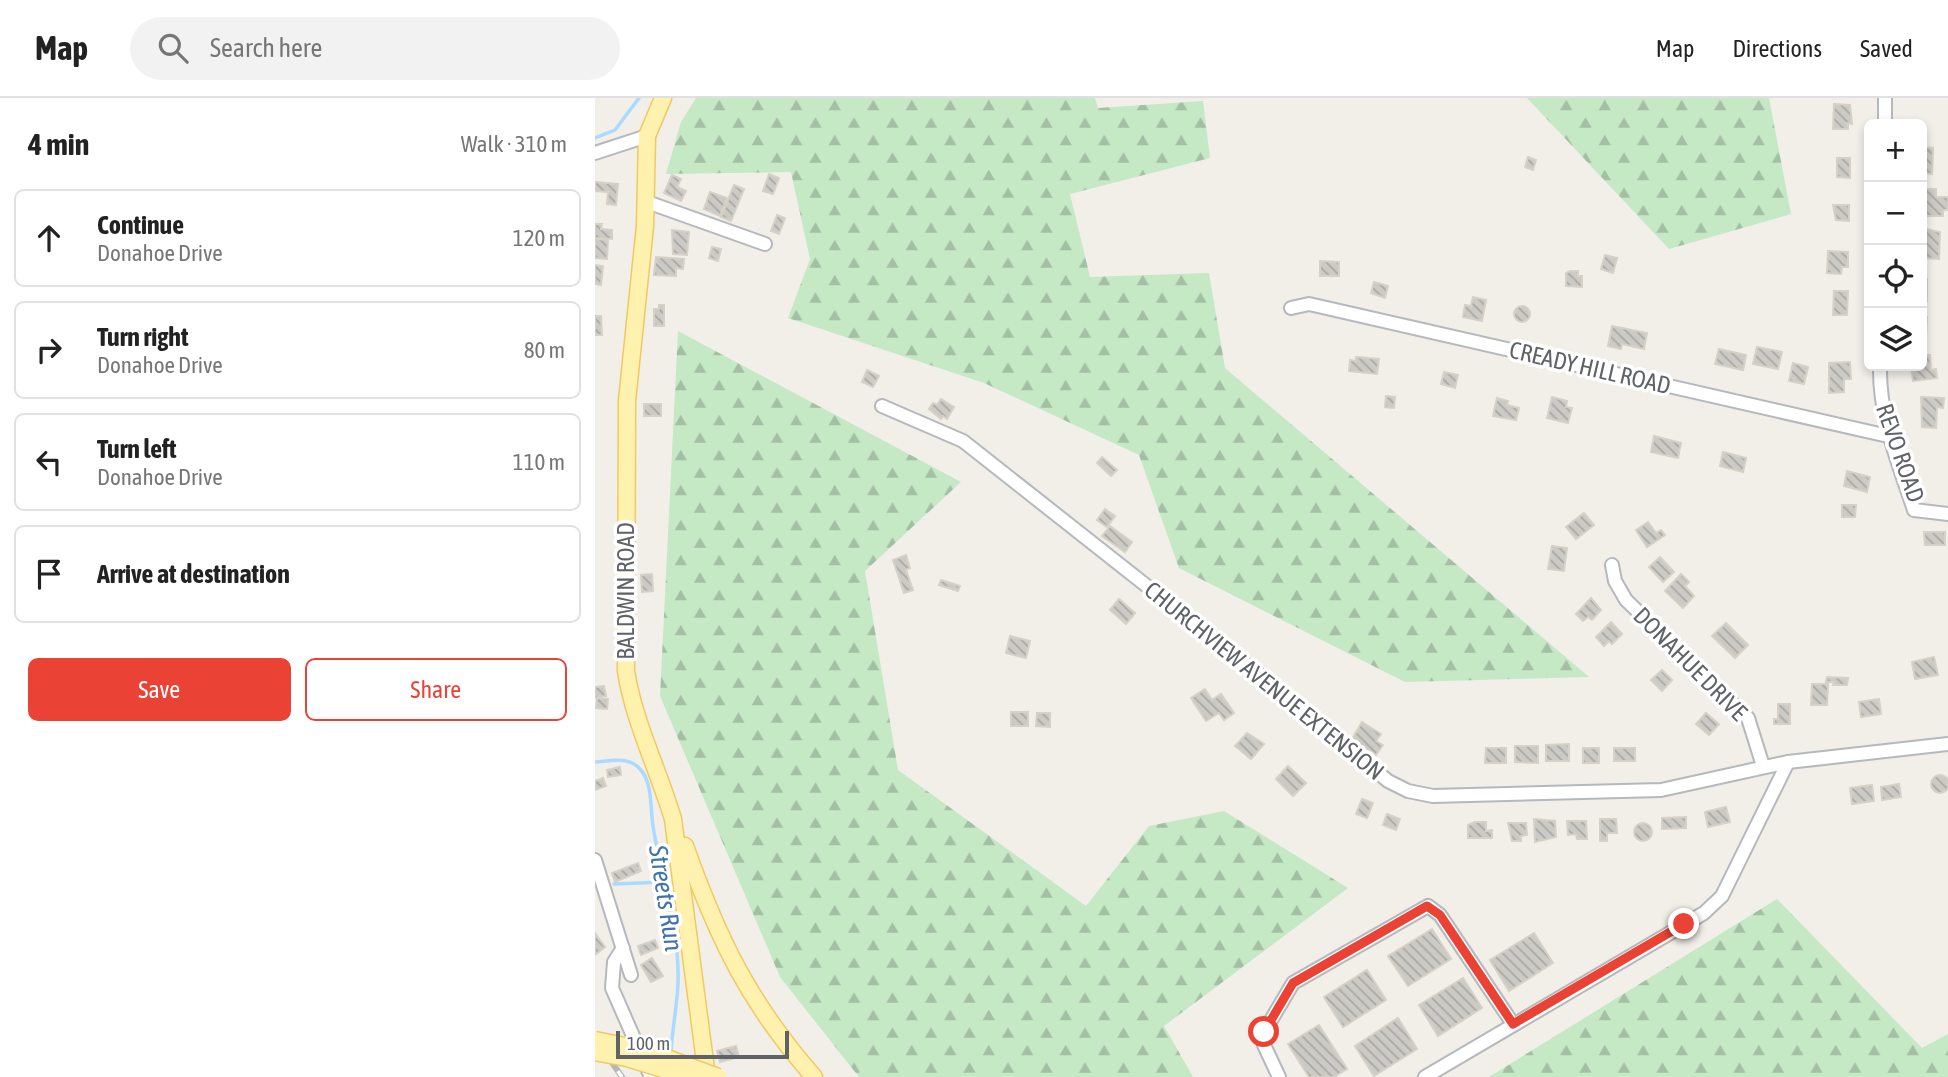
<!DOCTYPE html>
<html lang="en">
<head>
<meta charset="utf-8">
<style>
	:root { --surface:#fff; --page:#f2f2f2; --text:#222; --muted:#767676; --line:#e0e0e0; --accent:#ea4335 }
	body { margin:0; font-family:"Asap Condensed",sans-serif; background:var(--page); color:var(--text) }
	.controls { position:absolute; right:21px; top:21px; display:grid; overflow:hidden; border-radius:10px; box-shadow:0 4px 10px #0003 }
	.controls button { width:63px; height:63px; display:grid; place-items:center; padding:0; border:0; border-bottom:2px solid var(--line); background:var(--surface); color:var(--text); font:35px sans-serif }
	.scale { position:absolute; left:21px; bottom:18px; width:173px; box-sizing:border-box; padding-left:7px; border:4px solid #5f6368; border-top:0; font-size:19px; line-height:24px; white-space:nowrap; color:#5f6368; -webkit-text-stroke:5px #fff; paint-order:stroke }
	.stop { position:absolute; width:21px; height:21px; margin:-16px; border:5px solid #ea4335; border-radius:50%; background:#fff }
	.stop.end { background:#ea4335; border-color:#fff; box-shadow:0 2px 7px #0008 }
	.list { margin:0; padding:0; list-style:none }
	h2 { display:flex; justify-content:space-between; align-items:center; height:91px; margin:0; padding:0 28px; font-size:30px }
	h2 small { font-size:23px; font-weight:400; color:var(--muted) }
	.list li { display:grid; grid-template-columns:46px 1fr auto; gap:21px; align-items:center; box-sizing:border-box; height:98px; margin:0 14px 14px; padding:0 14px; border:2px solid var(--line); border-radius:10px }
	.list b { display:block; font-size:26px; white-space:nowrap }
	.list p { margin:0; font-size:23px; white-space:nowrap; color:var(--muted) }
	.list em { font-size:23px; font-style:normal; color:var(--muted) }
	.actions { display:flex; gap:14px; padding:21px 28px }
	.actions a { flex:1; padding:16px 0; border:2px solid var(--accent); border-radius:10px; text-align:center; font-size:24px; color:var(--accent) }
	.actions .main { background:var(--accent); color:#fff }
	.icon { flex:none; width:38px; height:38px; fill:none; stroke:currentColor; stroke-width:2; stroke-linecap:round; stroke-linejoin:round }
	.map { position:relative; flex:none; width:1353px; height:979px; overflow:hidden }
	header { display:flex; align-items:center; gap:42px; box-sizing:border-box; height:98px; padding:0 35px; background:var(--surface); border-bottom:2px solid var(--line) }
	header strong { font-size:33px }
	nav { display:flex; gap:38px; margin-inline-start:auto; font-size:24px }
	.search { width:490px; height:63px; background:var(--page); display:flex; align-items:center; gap:18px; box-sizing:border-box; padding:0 24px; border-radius:38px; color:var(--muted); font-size:26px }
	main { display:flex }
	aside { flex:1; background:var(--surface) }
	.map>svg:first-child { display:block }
	.forest { fill:url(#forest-firs) }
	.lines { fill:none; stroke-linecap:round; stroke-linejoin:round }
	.stream { stroke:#aadaff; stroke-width:3.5 }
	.building { fill:url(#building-back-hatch); stroke:#d6d1c6; stroke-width:2 }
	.minor-casing { stroke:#b5b8bc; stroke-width:16 }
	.major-casing { stroke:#f2c960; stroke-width:19 }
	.minor { stroke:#fff; stroke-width:12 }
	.major { stroke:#fff2af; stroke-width:16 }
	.rail-casing { stroke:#b6b7b8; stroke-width:6 }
	.rail { stroke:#fff; stroke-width:3.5; stroke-dasharray:10; stroke-linecap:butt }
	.major-bridge-casing { stroke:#f2c960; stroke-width:19; stroke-linecap:butt }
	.major-bridge { stroke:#fff2af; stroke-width:16 }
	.route { stroke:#ea4335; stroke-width:9 }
	.labels { text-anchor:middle; stroke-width:7; stroke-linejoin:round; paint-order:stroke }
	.street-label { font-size:24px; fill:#5f6368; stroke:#fff }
	.water-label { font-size:26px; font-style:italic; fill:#4174aa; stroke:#fff }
</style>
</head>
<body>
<header>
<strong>Map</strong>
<div class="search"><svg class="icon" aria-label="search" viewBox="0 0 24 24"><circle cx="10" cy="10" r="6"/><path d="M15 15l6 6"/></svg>Search here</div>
<nav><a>Map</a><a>Directions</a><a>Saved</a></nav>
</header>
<main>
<aside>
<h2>4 min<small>Walk · 310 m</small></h2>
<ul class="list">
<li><svg class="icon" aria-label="ahead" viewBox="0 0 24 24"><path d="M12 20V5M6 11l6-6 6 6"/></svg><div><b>Continue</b><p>Donahoe Drive</p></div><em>120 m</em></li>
<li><svg class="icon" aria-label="right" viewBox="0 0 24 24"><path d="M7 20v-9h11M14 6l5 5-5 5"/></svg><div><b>Turn right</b><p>Donahoe Drive</p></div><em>80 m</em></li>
<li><svg class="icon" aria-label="left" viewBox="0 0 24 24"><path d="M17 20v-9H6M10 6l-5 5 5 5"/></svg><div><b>Turn left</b><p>Donahoe Drive</p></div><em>110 m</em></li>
<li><svg class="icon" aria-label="arrive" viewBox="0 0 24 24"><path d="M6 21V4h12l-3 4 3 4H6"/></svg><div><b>Arrive at destination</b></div></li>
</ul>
<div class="actions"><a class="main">Save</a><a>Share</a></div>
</aside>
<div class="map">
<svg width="1353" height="979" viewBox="0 0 1353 979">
	<defs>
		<pattern id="forest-firs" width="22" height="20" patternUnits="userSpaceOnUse" patternTransform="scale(1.75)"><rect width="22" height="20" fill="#c5e8c5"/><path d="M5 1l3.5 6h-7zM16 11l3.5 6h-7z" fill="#a3c0a4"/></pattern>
		<pattern id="building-back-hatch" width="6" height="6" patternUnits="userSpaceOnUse" patternTransform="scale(1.75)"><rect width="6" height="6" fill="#cccac5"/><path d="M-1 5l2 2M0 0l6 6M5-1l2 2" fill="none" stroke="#a9a8a4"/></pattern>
	</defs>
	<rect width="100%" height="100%" fill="#f1efe8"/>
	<g class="forest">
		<path d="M101,0H500L503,10L608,3L615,60L475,96L495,179L614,175L630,270L994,579L810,584L584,470L544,357L389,285L193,220L215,161L196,74L71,76L86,24Z"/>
		<path d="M932,0H1174L1196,116L1074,151Z"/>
		<path d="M83,233L366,384L270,473L303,672L491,808L554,728L629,713L753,790L569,928L598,979H264L185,879L65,598Z"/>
		<path d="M1182,801L1327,950L1353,936V979H894Z"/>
	</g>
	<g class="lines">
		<g class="stream">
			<path d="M0,40L20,32L44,0"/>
			<path d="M0,664C16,663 33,658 45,671C58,685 55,710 58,728C66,780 85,831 83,886C82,909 77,932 76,955"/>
			<path d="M19,786L70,784"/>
		</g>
	</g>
	<g class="building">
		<path d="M1239,6L1255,7L1257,26L1253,25V31H1238Z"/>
		<path d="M1327,49L1338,50L1337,76L1327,75Z"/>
		<path d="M933,59L941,62L938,72L930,69Z"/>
		<path d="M1242,60H1255V80L1242,79Z"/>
		<path d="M174,76L184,80L178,96L168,93Z"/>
		<path d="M77,77L86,81L82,89L91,93L86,103L69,95Z"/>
		<path d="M0,84L23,86L21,107L12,106L13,94L0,93Z"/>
		<path d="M139,87L149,91L136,123L126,119Z"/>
		<path d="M1329,91H1341V99H1353V112H1348V118H1327Z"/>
		<path d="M115,94L132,100L125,118L109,111Z"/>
		<path d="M1238,107H1254V123L1241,122Z"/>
		<path d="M182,117L190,120L184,136L176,133Z"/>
		<path d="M0,126H7L6,131L17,132V141L0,140Z"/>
		<path d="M1327,130L1345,134L1344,161L1328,160Z"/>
		<path d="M77,132L94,134L92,157L78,156Z"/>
		<path d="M0,141L13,142L12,161L0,160Z"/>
		<path d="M117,149L126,151L123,163L114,160Z"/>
		<path d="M1233,153L1253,154V169H1247L1246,176L1232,175Z"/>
		<path d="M1010,157L1022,160L1018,175L1006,171Z"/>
		<path d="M61,159L89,161L88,171L81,170V178L59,177Z"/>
		<path d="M725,163L744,164V178H725Z"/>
		<path d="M0,167L8,168L6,187L0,186Z"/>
		<path d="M975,173H983V178H987V189L971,188V175Z"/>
		<rect x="1327" y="181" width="5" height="22"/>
		<path d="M779,184L793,188L790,200L776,195Z"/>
		<path d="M1239,193H1253L1252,217H1238Z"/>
		<path d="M878,199L891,202L887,223L868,219L870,207L876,208Z"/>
		<path d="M64,207H69V228H59V211H64Z"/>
		<circle cx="927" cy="216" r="8"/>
		<path d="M0,218H6L7,237H0Z"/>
		<path d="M1327,219H1332L1331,241H1327Z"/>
		<path d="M1017,228L1052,235L1049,251L1027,246L1026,251L1013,248Z"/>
		<path d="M1162,249L1187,254L1183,271L1158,266Z"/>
		<path d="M1124,251L1151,257L1148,272L1120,266Z"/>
		<path d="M1327,257H1335L1336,272L1341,271L1342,280L1318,283L1316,268H1327Z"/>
		<path d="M761,259L784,261L782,276L754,273L755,262L761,263Z"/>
		<path d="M1255,264L1256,281H1249V294L1234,295V265Z"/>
		<path d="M1198,265L1213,269L1209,286L1194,283Z"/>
		<path d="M272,272L284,278L278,289L267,284Z"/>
		<path d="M849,274L863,277L860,290L846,286Z"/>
		<path d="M791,298L800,299L799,310L790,309Z"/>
		<path d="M957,299L972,303L971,309L977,310L973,325L952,320Z"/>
		<path d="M1326,299L1349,300L1348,310L1342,309L1341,330L1327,329Z"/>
		<path d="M902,300L913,303L912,307L924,310L921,322L898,318Z"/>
		<path d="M346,301L359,309L352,321L348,318L346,321L334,311L338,305L342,307Z"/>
		<rect x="49" y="306" width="17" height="12"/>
		<path d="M1059,338L1086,345L1083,360L1056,354Z"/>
		<path d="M1128,354L1151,360L1148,374L1125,368Z"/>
		<path d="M507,359L522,372L516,378L502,365Z"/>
		<path d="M1252,373L1275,379L1272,394L1249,388Z"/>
		<path d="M1247,407H1261L1260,419H1247Z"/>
		<path d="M510,411L520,418L512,429L502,422Z"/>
		<path d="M989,415L999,427L981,441L971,429Z"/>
		<path d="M1053,424L1061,435L1066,432L1070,437L1052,449L1041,432Z"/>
		<path d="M515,428L537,444L530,454L507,438Z"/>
		<path d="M1329,434H1350V447H1330Z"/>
		<path d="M957,448L972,450L969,473L953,471Z"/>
		<path d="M311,457L315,470L311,472L318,492L309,495L298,462Z"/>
		<path d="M1065,459L1079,474L1068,484L1054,469Z"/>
		<path d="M57,476L58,493L47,494L46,477Z"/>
		<path d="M1086,476L1094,484L1090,488L1099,498L1088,510L1070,493Z"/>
		<path d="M346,482L365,488L363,493L344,487Z"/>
		<path d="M996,500L1006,512L997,522L993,519L988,523L981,516Z"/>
		<path d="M524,501L540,515L531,526L515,512Z"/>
		<path d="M1016,524L1027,536L1017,546L1014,543L1009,548L1001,539Z"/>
		<path d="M1131,525L1153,547L1140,560L1117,538Z"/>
		<path d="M415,538L435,543L431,560L411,555Z"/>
		<path d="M1339,559L1343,577L1320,581L1317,564Z"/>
		<path d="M1067,572L1077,582L1067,593L1056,582Z"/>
		<path d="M1232,579L1253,580L1252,587H1238L1239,584H1231Z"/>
		<path d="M1217,586H1233L1232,607H1216Z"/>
		<path d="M9,588L11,598L0,600V589Z"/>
		<path d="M610,591L617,602L626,596L639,615L629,622L624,615L611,623L596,600Z"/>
		<path d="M2,600L13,601L12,611L1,610Z"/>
		<path d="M1284,601L1286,616L1266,619L1264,604Z"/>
		<path d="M1183,606H1195V626H1179V621H1183Z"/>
		<rect x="416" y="614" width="17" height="14"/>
		<path d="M442,615H455V629L441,628Z"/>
		<path d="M1111,615L1124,626L1114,637L1101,626Z"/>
		<path d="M767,624L786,636L781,643L788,647L781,657L757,641Z"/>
		<path d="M652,635L669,646L656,661L640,648Z"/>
		<path d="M974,646V663H951V647Z"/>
		<path d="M920,648H943V665L920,664Z"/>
		<path d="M891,650H911V665H890Z"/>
		<rect x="988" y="650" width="16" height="15"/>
		<rect x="1019" y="650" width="21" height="13"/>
		<path d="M693,668L711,685L698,698L681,681Z"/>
		<path d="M25,669L26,677L13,679L12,672Z"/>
		<circle cx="1345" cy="686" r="9"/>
		<path d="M8,680L11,688L0,692V683Z"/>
		<path d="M1304,686L1306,699L1287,702L1286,689Z"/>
		<path d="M1277,687L1279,703L1257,706L1255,690Z"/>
		<path d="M767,701L778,705L772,720L761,716Z"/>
		<path d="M1131,709L1135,724L1113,729L1110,714Z"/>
		<path d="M792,716L805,721L801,732L788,727Z"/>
		<path d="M1091,719V730L1067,731V720Z"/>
		<path d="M939,721L960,723L961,739L940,744Z"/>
		<path d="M1005,721H1021L1022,735H1012V743H1005Z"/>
		<path d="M972,723H991L992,741H982L981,736L973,737Z"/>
		<path d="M880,724H891V733L897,732V740H873V727Z"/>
		<path d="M913,725H931L932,737L926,738V743H917Z"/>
		<circle cx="1048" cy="734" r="9"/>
		<path d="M43,765L46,773L20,784L17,775Z"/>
		<path d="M837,831L856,861L813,888L793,858Z"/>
		<path d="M0,835L10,849L0,857Z"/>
		<path d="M939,835L958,865L914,893L895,862Z"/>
		<path d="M60,842L63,850L46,857L43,848Z"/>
		<path d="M57,860L68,878L56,884L46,867Z"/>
		<path d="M772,872L791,902L748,929L729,899Z"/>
		<path d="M868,880L887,910L843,938L824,907Z"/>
		<path d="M803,920L822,951L779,978L760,948Z"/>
		<path d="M724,927L752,971L739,979H714L693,946Z"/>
		<path d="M141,948L144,959L125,964L122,953Z"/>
	</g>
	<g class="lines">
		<defs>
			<g id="minor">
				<path d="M1290,26V0"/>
				<path d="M0,55L52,38"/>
				<path d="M52,104L170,146"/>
				<path d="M696,210L714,206L1293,338"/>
				<path d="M1285,268C1284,319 1303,364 1319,412L1353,416"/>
				<path d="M287,308L368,343L671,582L793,683L813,693L838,698L1066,692L1193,664L1353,646"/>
				<path d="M1017,467L1020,483L1031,502L1153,620L1168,668"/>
				<path d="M0,762L36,877"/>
				<path d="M28,850L19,864L17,890L56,979"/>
				<path d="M684,979L669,947V934L698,885L833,808L845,817L918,926"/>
				<path d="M830,979L1109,815L1127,798L1193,664"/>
			</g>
			<g id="major">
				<path d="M68,0L52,38L50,128L32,303L31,573C39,624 63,671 78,721L112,979"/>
				<path d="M90,748C123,841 154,905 219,979"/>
			</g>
		</defs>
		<use href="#minor" class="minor-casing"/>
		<use href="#major" class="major-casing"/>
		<use href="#minor" class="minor"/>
		<use href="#major" class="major"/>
		<defs>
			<path id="rail" d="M0,940L27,979"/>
		</defs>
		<use href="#rail" class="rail-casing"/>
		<use href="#rail" class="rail"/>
		<defs>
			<g id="major-bridge">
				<path d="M0,942L50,952L123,979"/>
				<path d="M0,954L32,960L94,979"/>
			</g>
		</defs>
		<use href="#major-bridge" class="major-bridge-casing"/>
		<use href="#major-bridge" class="major-bridge"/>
	</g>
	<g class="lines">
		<path class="route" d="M669,934L698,885L832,808L845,817L918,926L1089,826"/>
	</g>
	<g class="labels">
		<g class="street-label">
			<text transform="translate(995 270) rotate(13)" y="8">CREADY HILL ROAD</text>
			<text transform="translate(1305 355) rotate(71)" y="8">REVO ROAD</text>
			<text transform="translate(31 493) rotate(-90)" y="8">BALDWIN ROAD</text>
			<text transform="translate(1095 566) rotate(45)" y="8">DONAHUE DRIVE</text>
			<text transform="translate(669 583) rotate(39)" y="8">CHURCHVIEW AVENUE EXTENSION</text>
		</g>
		<g class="water-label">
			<text transform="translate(71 800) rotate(81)" y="9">Streets Run</text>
		</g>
	</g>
</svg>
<div class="controls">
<button>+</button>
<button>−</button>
<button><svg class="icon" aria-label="locate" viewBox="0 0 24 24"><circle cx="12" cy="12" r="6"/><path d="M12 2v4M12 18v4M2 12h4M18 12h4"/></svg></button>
<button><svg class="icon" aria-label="layers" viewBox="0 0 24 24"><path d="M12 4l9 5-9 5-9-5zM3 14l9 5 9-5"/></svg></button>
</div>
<div class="scale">100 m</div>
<div class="stop" style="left:669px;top:934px"></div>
<div class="stop end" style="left:1089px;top:826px"></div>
</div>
</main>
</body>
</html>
